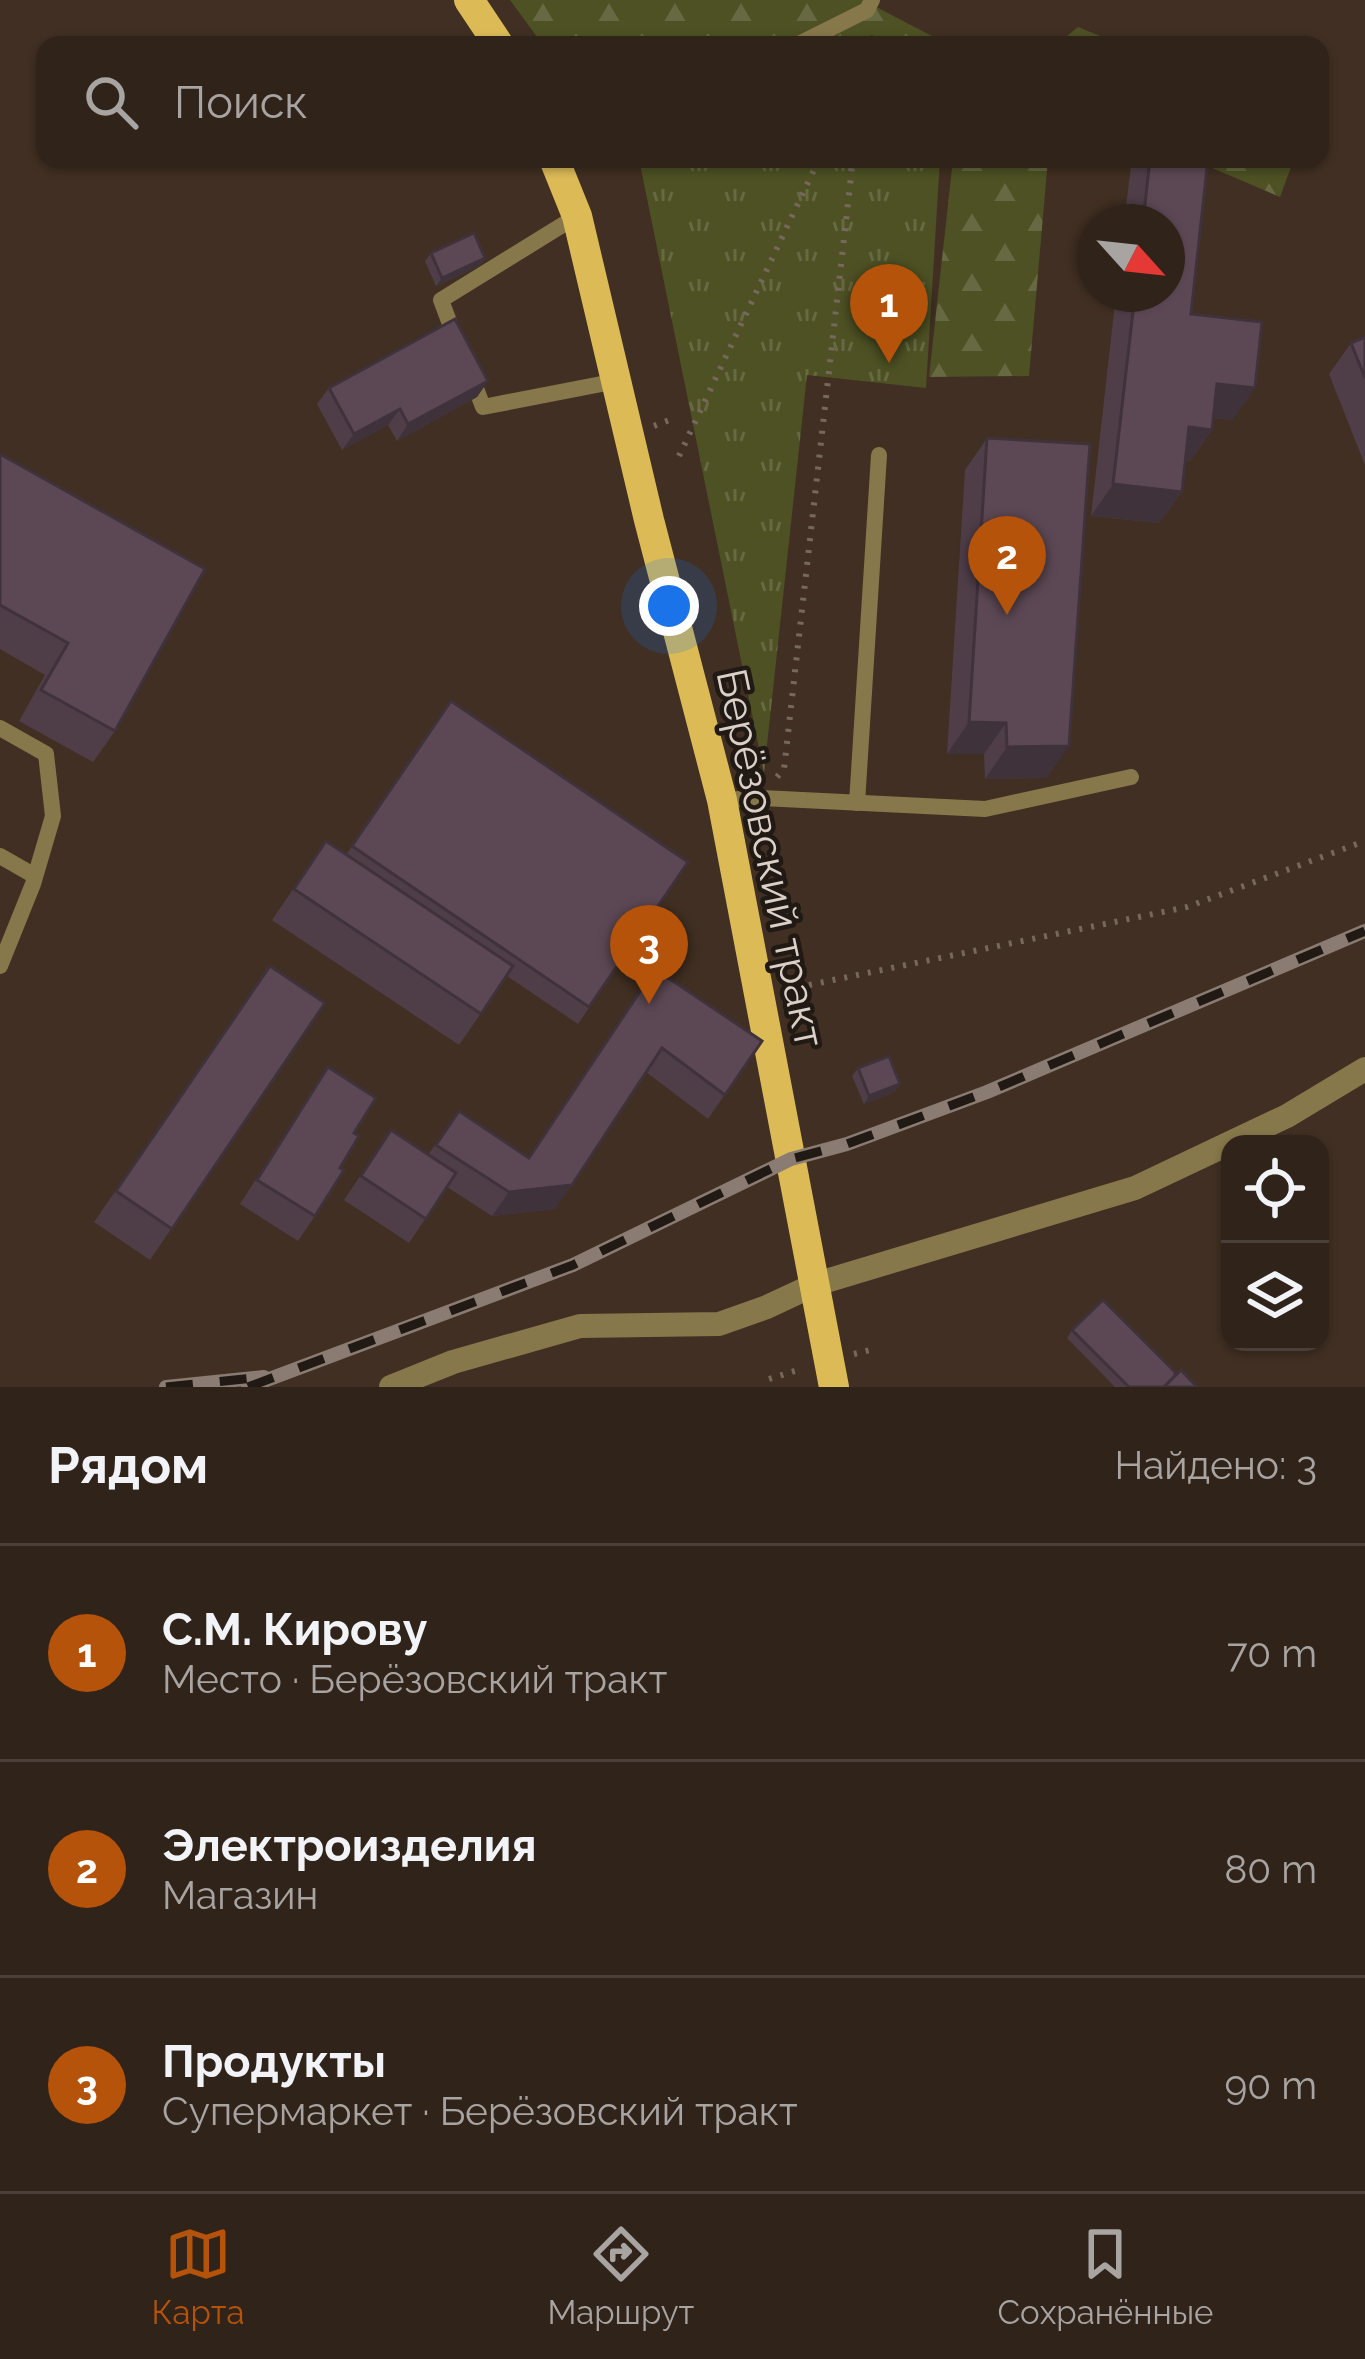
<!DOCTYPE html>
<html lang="ru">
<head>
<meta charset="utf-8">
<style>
	:root { --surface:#30231a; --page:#382b23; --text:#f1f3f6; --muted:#a8a4a2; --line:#4b4039; --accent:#b45309 }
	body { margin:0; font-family:Raleway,sans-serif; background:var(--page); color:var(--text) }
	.controls { position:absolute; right:36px; bottom:36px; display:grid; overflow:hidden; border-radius:24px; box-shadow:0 3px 9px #0004 }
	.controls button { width:108px; height:108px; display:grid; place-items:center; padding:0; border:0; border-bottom:3px solid var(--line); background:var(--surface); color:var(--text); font:60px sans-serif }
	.compass { position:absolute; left:1077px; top:204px; width:108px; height:108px; border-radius:50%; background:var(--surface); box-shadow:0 3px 9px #0004; rotate:117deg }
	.you { position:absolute; left:669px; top:606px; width:42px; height:42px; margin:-30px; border:9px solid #fff; border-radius:50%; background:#1a73e8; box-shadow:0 0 0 18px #1a73e833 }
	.badge { display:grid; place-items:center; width:78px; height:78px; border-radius:50%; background:var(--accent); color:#fff; font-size:39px; font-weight:700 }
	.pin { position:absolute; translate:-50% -99px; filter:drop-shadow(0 3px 6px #0008) }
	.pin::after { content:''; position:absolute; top:63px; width:42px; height:36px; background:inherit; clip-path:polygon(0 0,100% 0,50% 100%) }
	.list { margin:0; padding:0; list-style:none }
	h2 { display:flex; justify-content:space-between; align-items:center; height:156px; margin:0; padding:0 48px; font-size:51px }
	h2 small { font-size:39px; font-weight:400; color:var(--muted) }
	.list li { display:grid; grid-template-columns:78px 1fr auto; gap:36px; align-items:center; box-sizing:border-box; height:216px; padding:0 48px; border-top:3px solid var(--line) }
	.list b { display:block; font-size:45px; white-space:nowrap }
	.list p { margin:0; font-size:39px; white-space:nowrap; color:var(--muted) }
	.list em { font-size:39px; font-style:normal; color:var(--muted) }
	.icon { flex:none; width:66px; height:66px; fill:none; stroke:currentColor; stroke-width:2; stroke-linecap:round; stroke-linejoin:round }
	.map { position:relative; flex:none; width:1365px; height:1387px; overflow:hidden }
	.search { position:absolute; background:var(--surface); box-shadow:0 3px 9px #0004; left:36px; right:36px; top:36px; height:132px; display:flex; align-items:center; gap:30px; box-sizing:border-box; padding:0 42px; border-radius:24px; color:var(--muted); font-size:45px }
	.sheet { height:804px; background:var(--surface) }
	nav { display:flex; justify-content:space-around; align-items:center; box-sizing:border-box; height:168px; border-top:3px solid var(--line); background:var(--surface); font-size:33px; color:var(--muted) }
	nav a { display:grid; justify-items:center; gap:6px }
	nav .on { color:var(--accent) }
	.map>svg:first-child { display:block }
	.forest { fill:url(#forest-firs) }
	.park { fill:url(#park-tufts) }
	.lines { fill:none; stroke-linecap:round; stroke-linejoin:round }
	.path { stroke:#77685c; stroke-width:6; stroke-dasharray:3 9; stroke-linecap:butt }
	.service { stroke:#87784b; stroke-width:16 }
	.minor { stroke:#87784b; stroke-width:24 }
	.tertiary { stroke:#87784b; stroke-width:24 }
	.primary { stroke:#dcbb57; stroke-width:30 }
	.rail-casing { stroke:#8a7c72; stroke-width:14 }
	.rail { stroke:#211913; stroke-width:9; stroke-dasharray:27; stroke-linecap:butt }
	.wall { fill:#4f3e48 }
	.shaded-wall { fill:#40323b }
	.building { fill:#5c4854; stroke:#40323b; stroke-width:3 }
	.labels { text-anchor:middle; stroke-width:9; stroke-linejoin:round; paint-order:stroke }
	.street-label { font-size:42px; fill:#dbd0c8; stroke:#211913 }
</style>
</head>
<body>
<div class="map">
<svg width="1365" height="1387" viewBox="0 0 1365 1387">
	<defs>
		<pattern id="forest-firs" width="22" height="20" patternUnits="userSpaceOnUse" patternTransform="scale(3)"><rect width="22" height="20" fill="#4d5123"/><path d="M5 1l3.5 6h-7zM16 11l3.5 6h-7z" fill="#666941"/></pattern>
		<pattern id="park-tufts" width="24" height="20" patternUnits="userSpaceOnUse" patternTransform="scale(3)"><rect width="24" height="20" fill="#4d5123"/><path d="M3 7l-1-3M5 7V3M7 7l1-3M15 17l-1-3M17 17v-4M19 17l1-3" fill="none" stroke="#666941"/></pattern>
	</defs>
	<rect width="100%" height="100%" fill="#402f22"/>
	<g class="forest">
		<path d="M510,0H863L949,45H889L872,35L852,45H543Z"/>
		<path d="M1078,27L1122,45H1056Z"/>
		<path d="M953,159H1048L1029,376L929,377Z"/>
		<path d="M1191,159H1294L1280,197Z"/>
	</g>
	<path class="park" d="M649,159H940L926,388L807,375L764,773L640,164Z"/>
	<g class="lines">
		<g class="path">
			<path d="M654,426L672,419"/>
			<path d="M679,456L819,159"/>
			<path d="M777,777L784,769L853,159"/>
			<path d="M809,985L1187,907L1365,841"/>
			<path d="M854,1354L874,1349"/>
			<path d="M769,1379L801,1369"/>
		</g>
		<g class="service">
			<path d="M797,45L867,10L872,0"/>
			<path d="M456,340L441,300L577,216"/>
			<path d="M471,375L483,407L617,381"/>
			<path d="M0,728L46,754L53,816L33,884L0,966"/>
			<path d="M722,800L760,798L985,809L1131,777"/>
			<path d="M857,803L879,455"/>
			<path d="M0,856L35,876"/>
		</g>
		<path class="minor" d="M391,1387L453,1362L580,1326L719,1324L767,1307L816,1284"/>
		<path class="tertiary" d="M816,1284L1135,1188L1287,1116L1365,1069"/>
		<g class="primary">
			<path d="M469,0L499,45"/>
			<path d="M554,159L577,216L649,520L722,800L834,1387"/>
		</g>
		<defs>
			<g id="rail">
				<path d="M166,1387L264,1377"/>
				<path d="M248,1387L573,1265L791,1159L847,1144L987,1092L1365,931"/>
			</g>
		</defs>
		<use href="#rail" class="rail-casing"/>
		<use href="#rail" class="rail"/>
	</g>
	<g class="wall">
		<path d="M1136,159H1208L1191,314L1233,420L1214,418L1212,430L1190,461H1185L1182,492L1159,523L1091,516L1116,294H1167V222H1124L1131,166Z"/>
		<path d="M431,253L485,258L479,266L436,286L425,261Z"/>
		<path d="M1365,337V465L1329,374L1351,343Z"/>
		<path d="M488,381L477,397L397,441L388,425L342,450L317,404L329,388Z"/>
		<path d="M987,438L1047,778L985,779L984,754H947L965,470Z"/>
		<path d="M0,454L115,731L93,762L19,721L45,675L0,649Z"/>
		<path d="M451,701L688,862L578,1024L507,976L459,1045L272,920L326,841L346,855Z"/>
		<path d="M270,966L325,1003L150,1260L94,1222Z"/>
		<path d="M655,969L762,1041L708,1119L646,1072L555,1209L492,1216L447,1187L409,1243L344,1200L391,1130L428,1155L459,1111L529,1157Z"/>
		<path d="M328,1067L354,1133L340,1168L315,1216L298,1241L240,1204Z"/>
		<path d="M858,1068L900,1084L894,1092L864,1104L852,1076Z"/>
		<path d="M1072,1330L1197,1387H1115L1067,1338Z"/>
	</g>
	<g class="shaded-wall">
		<path d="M485,258L479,266L436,286L442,278Z"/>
		<path d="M488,381L477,397L397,441L408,424Z"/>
		<path d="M1217,384L1255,388L1233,420L1195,416Z"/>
		<path d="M400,409L388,425L342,450L354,434Z"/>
		<path d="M1189,427L1212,430L1190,461L1167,459Z"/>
		<path d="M1113,484L1182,492L1159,523L1091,516Z"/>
		<path d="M969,722L1006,723L984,754H947Z"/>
		<path d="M1069,746L1047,778L985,779L1007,747Z"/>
		<path d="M900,1084L894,1092L864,1104L869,1096Z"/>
		<path d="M572,1185L555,1209L492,1216L509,1192Z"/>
	</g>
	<g class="building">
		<path d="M1150,159H1208L1191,314L1262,322L1255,388L1217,384L1212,430L1189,427L1182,492L1113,484L1135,294H1167V222H1143Z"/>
		<path d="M474,233L485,258L442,278L431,253Z"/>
		<path d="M455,319L488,381L408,424L400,409L354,434L329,388Z"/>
		<path d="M1365,337V378L1351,343Z"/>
		<path d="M987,438L1090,444L1069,746L1007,747L1006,723L969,722Z"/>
		<path d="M0,454L205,569L115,731L41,690L68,643L0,605Z"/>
		<path d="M451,701L688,862L589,1007L352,846Z"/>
		<path d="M326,841L513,966L481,1014L294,889Z"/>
		<path d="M270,966L325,1003L172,1229L116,1191Z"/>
		<path d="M655,969L762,1041L725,1095L662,1048L572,1185L509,1192L436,1145L459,1111L529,1158Z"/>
		<path d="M889,1056L900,1084L869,1096L858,1068Z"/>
		<path d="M328,1067L376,1098L354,1133L359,1136L340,1168L344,1170L315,1216L257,1180Z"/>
		<path d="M391,1130L456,1173L426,1219L361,1176Z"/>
		<path d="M1103,1300L1175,1372V1376L1164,1387H1129L1072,1330Z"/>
		<path d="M1181,1370L1197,1387H1164Z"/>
	</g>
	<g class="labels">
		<g class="street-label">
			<text transform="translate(771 858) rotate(78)" y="15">Берёзовский тракт</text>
		</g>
	</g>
</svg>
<div class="controls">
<button><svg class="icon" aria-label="locate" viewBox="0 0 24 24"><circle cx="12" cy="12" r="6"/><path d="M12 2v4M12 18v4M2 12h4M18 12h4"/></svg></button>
<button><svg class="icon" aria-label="layers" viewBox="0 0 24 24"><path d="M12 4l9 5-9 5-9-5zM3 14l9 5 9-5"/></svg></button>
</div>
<svg class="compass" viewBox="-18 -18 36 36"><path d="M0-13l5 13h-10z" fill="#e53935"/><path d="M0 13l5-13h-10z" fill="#a8a4a2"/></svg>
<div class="you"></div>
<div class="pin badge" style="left:889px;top:363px">1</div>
<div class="pin badge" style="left:1007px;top:615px">2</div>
<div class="pin badge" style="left:649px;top:1004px">3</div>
<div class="search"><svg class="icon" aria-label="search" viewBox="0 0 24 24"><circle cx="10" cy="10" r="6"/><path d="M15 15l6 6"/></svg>Поиск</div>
</div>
<section class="sheet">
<h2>Рядом<small>Найдено: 3</small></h2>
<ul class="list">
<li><span class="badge">1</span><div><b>С.М. Кирову</b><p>Место · Берёзовский тракт</p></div><em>70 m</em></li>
<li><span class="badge">2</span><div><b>Электроизделия</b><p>Магазин</p></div><em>80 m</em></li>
<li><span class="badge">3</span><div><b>Продукты</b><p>Супермаркет · Берёзовский тракт</p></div><em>90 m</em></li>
</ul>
</section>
<nav>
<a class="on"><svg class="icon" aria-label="map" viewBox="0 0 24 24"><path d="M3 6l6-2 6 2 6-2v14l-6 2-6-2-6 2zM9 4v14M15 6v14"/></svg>Карта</a>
<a><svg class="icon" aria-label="directions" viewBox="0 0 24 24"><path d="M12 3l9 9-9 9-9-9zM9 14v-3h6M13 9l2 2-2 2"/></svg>Маршрут</a>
<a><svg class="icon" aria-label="saved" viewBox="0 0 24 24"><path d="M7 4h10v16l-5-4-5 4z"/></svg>Сохранённые</a>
</nav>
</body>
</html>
